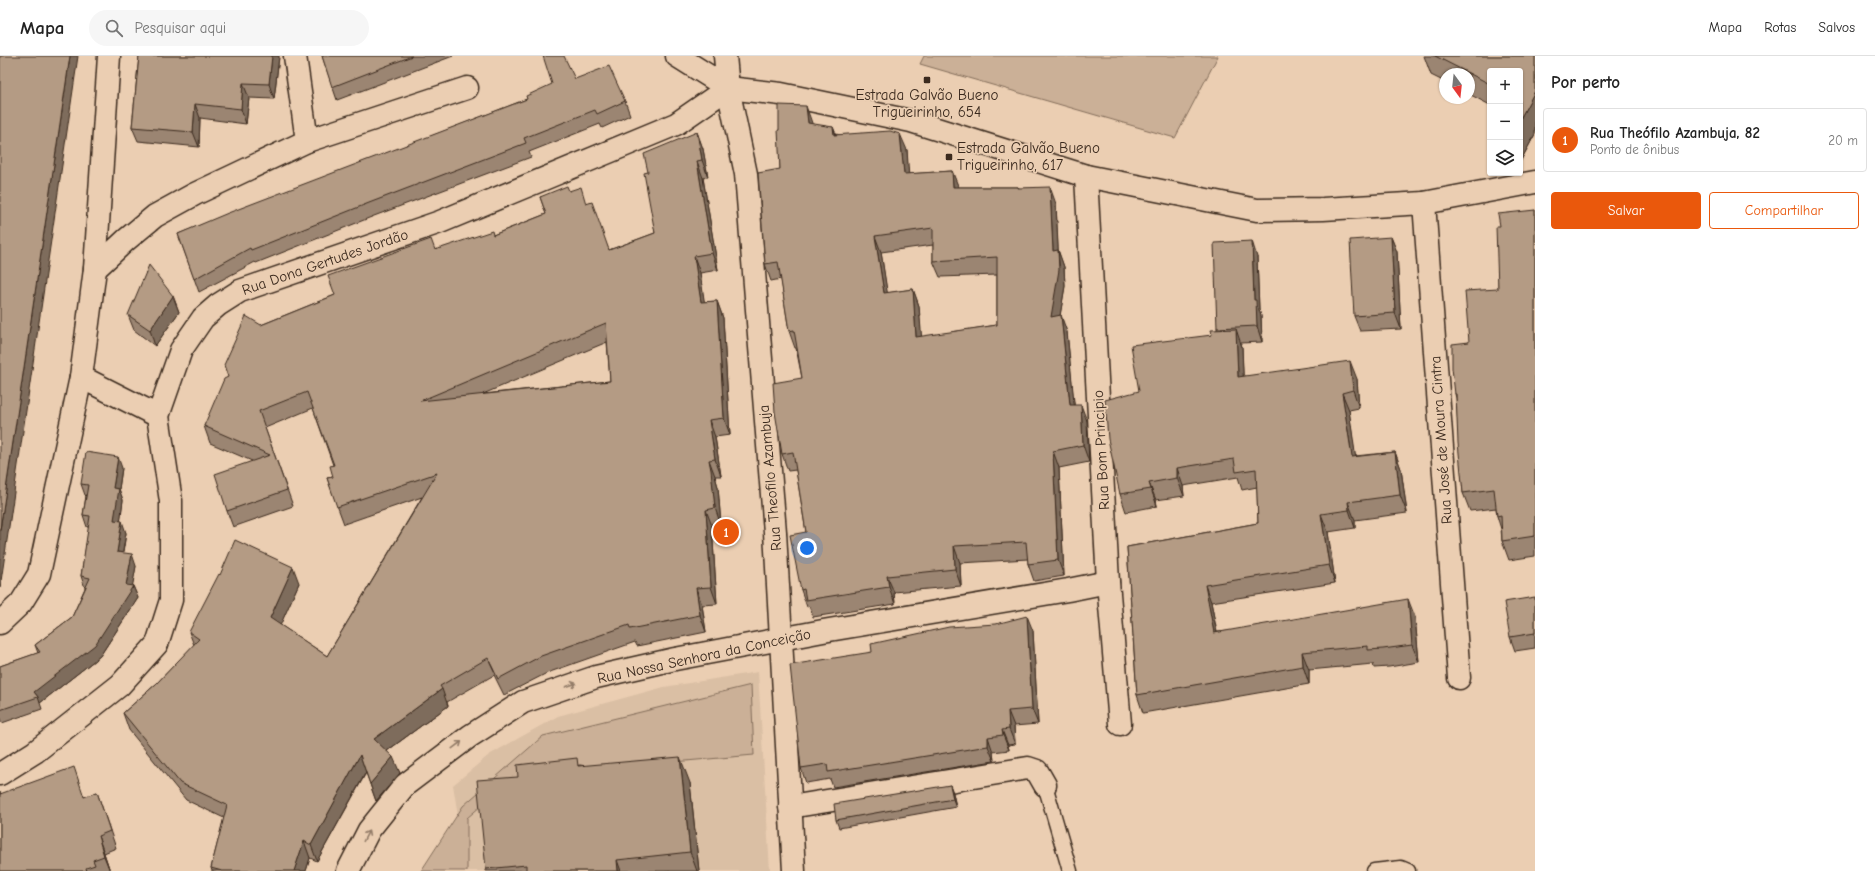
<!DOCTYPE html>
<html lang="pt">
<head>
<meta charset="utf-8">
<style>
	:root { --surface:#fff; --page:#f6f6f6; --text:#222; --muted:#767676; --line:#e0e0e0; --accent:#ea580c }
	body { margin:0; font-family:"Comic Neue",sans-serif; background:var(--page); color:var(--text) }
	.controls { position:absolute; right:12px; top:12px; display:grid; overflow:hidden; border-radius:4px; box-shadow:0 1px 3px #0004 }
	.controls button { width:36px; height:36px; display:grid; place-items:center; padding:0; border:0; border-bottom:1px solid var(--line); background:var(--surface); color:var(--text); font:20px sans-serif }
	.compass { position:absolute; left:1439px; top:12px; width:36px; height:36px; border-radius:50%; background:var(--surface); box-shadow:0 1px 3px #0004; rotate:165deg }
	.you { position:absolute; left:807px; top:492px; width:14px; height:14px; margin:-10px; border:3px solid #fff; border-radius:50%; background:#1a73e8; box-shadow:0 0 0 6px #1a73e833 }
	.badge { display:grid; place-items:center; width:26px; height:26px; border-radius:50%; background:var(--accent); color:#fff; font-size:13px; font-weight:700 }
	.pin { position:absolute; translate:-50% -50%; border:2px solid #fff; box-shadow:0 1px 4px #0006 }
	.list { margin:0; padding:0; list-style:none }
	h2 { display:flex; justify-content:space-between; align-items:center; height:52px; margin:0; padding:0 16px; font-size:17px }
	h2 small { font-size:13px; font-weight:400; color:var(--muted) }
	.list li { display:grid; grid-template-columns:26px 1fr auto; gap:12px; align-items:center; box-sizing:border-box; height:64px; margin:0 8px 8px; padding:0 8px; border:1px solid var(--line); border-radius:4px }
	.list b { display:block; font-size:15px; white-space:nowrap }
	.list p { margin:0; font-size:13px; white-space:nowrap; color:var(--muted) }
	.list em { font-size:13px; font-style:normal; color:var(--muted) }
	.actions { display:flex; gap:8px; padding:12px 16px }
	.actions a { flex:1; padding:9px 0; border:1px solid var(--accent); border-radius:4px; text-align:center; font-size:14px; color:var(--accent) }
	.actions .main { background:var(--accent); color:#fff }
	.icon { flex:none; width:22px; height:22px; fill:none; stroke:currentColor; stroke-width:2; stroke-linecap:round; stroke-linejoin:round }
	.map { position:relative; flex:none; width:1535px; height:815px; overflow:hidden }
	header { display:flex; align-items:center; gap:24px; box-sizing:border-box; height:56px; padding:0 20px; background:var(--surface); border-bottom:1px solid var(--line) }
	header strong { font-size:19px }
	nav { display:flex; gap:22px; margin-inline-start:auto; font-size:14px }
	.search { width:280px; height:36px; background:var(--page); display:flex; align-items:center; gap:10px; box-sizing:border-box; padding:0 14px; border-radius:22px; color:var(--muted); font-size:15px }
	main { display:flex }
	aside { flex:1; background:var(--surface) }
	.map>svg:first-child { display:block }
	.built { fill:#dabfa4 }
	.green { fill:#cbb097; stroke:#836d5a }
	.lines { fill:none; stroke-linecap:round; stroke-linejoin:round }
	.lane-casing { stroke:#3b2a1e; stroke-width:17 }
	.street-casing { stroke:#3b2a1e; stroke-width:25 }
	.secondary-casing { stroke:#3b2a1e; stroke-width:25 }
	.lane { stroke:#ebceb2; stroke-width:14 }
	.street { stroke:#ebceb2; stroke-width:22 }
	.secondary { stroke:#ebceb2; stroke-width:22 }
	.wall { fill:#9b8572; stroke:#3b2a1e; fill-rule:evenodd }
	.shaded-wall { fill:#7e6c5c; stroke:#3b2a1e }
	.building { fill:#b49b84; stroke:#3b2a1e; fill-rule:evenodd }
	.oneway { stroke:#937c68 }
	.poi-dot { fill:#3b2a1e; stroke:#ebceb2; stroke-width:1.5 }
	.labels { text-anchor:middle; stroke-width:3.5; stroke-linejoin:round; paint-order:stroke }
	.poi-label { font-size:15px; fill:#3b2a1e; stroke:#ebceb2 }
	.street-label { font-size:15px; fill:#3b2a1e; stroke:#ebceb2 }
</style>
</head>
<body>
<header>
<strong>Mapa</strong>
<div class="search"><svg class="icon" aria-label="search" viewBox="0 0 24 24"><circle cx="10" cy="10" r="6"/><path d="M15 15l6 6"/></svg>Pesquisar aqui</div>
<nav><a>Mapa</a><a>Rotas</a><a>Salvos</a></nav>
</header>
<main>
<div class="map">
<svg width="1535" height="815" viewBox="0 0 1535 815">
	<rect width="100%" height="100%" fill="#ebceb2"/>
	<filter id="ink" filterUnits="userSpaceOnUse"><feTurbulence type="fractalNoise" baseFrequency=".025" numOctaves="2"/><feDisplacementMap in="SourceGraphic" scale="8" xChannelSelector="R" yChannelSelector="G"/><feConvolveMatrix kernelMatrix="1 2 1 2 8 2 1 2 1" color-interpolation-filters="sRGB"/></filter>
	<g filter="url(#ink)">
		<path class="built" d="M758,616L770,815H467L453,729L489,699L558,660L664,631Z"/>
		<g class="green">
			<path d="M924,0H1218L1175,82L920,8Z"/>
			<path d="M751,629L754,699L606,712L509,726L467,762V815H421L463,750L543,680Z"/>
		</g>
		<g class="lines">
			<defs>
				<g id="lane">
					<path d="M1045,729L1070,815"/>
					<path d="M1374,815L1401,812L1408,815"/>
				</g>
				<g id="street">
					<path d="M109,0L95,213L81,321L158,360"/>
					<path d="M295,0L307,85"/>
					<path d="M725,0L728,32"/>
					<path d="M1086,120L1108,526L1120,668"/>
					<path d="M1424,147L1459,622"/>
					<path d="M95,213L126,184L155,160L195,138L307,85L467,32"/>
					<path d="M0,567L21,547L39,518L81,321"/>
					<path d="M790,751L1028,712L1037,715L1045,729"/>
					<path d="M348,815L369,774L405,729L470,680L523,646L596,621L675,603L823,575L1068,534L1108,526"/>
				</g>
				<g id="secondary">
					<path d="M677,0L728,32L781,38L911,65L1086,120L1257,154L1323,153L1424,147L1535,126"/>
					<path d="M728,32L746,118L775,476L794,815"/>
					<path d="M0,718L35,696L120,629L157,588L171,544V445L158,360L181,294L203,262L218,249L240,235L440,166L676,68L728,32"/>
				</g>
			</defs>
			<use href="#lane" class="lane-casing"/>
			<use href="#street" class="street-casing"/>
			<use href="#secondary" class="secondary-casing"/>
			<use href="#lane" class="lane"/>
			<use href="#street" class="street"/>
			<use href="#secondary" class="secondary"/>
		</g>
		<g class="wall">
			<path d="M139,0H279L274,43L249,42L246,68L200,62L199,91L138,85L132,71Z"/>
			<path d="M322,0H453L337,44Z"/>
			<path d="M1424,0H1535V78L1520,106V15H1490V49L1469,38V18H1445V26L1431,19Z"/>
			<path d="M575,23L625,45L630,59L602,72L600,68L529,96L531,101L374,160L256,207L255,206L199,236L178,178L527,43Z"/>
			<path d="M833,71L836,78L907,94L908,118L952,115L958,131H1018L1019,132L1056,148L1058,194L1064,211L1065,230L1060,259L1067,276L1074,349L1087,365L1089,406L1059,412L1064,520L1034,525L1028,508V503L960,507L961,530L894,536L895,548L813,561L809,550L807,551L801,534L806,476L796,414L788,415L782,398L802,322L796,292H795L789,275L781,223L771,225L765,208L780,113L779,74ZM933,189V205L940,221L997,219V269L921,281L919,250L913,233L887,237L881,196Z"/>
			<path d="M697,76L703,93L708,121L703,122L718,214L700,217L704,246L717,245L723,262L730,379L715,381L721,420H715L718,431L721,469L712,470L717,548L702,549L706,576L637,590L635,586L547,617L504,639L494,619L447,646L448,650L387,695L400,717L376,745L366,717L317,805L310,802L306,815H212L211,812L224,762L186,744L129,674L123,657L156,628L194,589L189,576L299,527L280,569L327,600L422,441L344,468L327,422L333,421V409L313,352L265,372L293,450L233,471L227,455L252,405L210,387L204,370L228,321L261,269L335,239L435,194L493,179L546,158L540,141L569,135L587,148L609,194L655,177L648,116ZM607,286L610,325L483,338Z"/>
			<path d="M1535,154V500L1509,504L1502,485L1501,473L1497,460L1496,452L1470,455L1463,437L1456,342L1455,338L1469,286L1498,233L1500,170Z"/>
			<path d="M1391,181L1397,196L1401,273L1360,275L1354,260Z"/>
			<path d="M1257,201L1259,254L1261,260L1262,286L1241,287L1242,291L1243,320L1357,323L1359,352L1349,354L1355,400L1395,396L1401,413L1407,457L1355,464V472L1328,476L1335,527L1211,546L1217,576L1415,561L1419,606L1389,611L1374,612L1373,608L1309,614V628L1143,657L1137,639L1127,491L1258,467L1257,431L1242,434L1238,421L1183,430L1184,440L1156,444L1157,450L1126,456L1120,438L1139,335L1217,274V272Z"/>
			<path d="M173,240L179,256L155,290L134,274L128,259Z"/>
			<path d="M122,412L119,433L123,444L120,465L126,477L123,497L136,510L132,530H133L138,542L100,600L40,647L42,653L2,667L0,663V610L38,597L35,589L72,561L85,532L81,520L89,471H87L83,459L86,440L85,439L81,428Z"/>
			<path d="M1535,541V592L1515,595L1510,581Z"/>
			<path d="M1033,575L1038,668L1014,670L1015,688L1008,689L1009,694L993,696L994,705L833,731L830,723L806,727L801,712Z"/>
			<path d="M580,709L690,727L699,815H486V813L518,721Z"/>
			<path d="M950,729L953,737L956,751L839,772L836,764Z"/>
			<path d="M0,736L1,738L84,741L97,736L116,792L104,797L110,815H0Z"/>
		</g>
		<g class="shaded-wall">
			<path d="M70,0H78L0,532V474Z"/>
			<path d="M272,0H279V1L274,43L269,28Z"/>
			<path d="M243,27L249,42L246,68L241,53Z"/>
			<path d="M1535,35V78L1520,106V63Z"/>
			<path d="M195,48L200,62L199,91L193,76Z"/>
			<path d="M806,50L812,67L814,84L808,67Z"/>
			<path d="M833,71L839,87L834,79Z"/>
			<path d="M697,76L703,93L708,121L702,104Z"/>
			<path d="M900,78L907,94L910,135L904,118Z"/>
			<path d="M697,105L703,122L718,214L712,197Z"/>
			<path d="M952,115L959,132L953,131Z"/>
			<path d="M1050,131L1056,148L1059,210L1058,194L1064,211L1065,230L1057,278L1051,261L1053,195Z"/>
			<path d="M875,180L881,196L890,254L884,237Z"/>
			<path d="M1391,181L1397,196L1401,273L1395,257Z"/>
			<path d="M1252,185L1257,201L1259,254L1261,260L1262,286L1257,270L1254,244Z"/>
			<path d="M694,200L700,217L707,263L701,246Z"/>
			<path d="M913,233L919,250L923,298L916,281Z"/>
			<path d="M173,240L179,256L155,290L150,274Z"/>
			<path d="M717,245L723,262L730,379L724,362Z"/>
			<path d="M1061,259L1067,276L1076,366L1070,349Z"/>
			<path d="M1236,273L1242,291L1244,338L1238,321Z"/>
			<path d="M1350,305L1357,323L1359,352L1353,334Z"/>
			<path d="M1342,337L1349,354L1358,418L1352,401Z"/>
			<path d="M1081,349L1087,365L1089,406L1083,389Z"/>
			<path d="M709,364L715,381L721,420L715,403Z"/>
			<path d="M1053,395L1059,412L1064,520L1058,504Z"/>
			<path d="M1395,396L1401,413L1407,457L1400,439Z"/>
			<path d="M118,401L122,412L119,433L123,444L119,476L114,464L113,432Z"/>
			<path d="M709,404L715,420L718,431L721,469L715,452Z"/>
			<path d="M1177,412L1183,430L1184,440L1177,422Z"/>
			<path d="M1149,427L1156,444L1157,450L1151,433Z"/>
			<path d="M1348,446L1355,464V472L1349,454Z"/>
			<path d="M706,454L712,470L717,548L711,531Z"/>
			<path d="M1321,458L1328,476L1335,527L1329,509Z"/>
			<path d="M122,465L126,477L121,507L117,496Z"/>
			<path d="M954,490L960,507L961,530L955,513Z"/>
			<path d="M132,498L136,510L132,533L133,530L138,542L100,600L40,647L38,641L34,636L126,529Z"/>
			<path d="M293,511L299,527L276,579L270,562Z"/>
			<path d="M887,520L894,536L895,548L889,531Z"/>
			<path d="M1205,529L1211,546L1220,595L1214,577Z"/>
			<path d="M696,532L702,549L706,576L700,559Z"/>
			<path d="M1408,543L1415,561L1419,606L1412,589Z"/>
			<path d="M1027,560L1033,575L1038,668L1032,653Z"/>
			<path d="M1302,596L1309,614V628L1303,610Z"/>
			<path d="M442,633L448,650L380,700L374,683Z"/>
			<path d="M1008,655L1014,670L1015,688L1009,673Z"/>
			<path d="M1002,674L1008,689L1009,694L1003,679Z"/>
			<path d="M988,681L993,696L994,705L988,690Z"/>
			<path d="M360,699L366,716L317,805L311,789Z"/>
			<path d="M393,701L400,717L376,745L370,728Z"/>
			<path d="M680,701L690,727L699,815H697L690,796Z"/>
			<path d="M950,729L953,737L956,751L953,743Z"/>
			<path d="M98,780L104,797L110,815L104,800Z"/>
			<path d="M304,785L310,802L306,815H294Z"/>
			<path d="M617,804L621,815H618Z"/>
		</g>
		<g class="building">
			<path d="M0,0H70L0,474Z"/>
			<path d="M139,0H272L269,28L243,27L241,53L195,48L193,76L132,71Z"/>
			<path d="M322,0H412L332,31Z"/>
			<path d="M543,0H564L575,23L609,10L625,45L597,58L595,54L524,82L526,87L369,147L251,194L250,192L194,223L178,178L228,157L527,43L526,40L552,28Z"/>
			<path d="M1435,0H1535V35L1520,63V15H1490V28Z"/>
			<path d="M779,49L806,50L808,67L833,71L834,79L890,75L900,78L904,118L952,115L953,131H1018V132L1050,131L1053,195L1058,194L1059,214L1051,261L1061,259L1070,349H1081L1083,389L1053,395L1058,504L1028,508L1026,486L954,490L955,513L887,520L889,531L806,544L804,533L801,534L790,479L806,476L793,396L782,398L775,356L773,327L802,322L794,274L789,275L778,206L765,208L758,117L780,113L778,74H779ZM933,172V205L997,201V269L916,281L913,233L884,237L875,180Z"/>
			<path d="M697,76L702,104L697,105L712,197L694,200L701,246L717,245L724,362L709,364L715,403L709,404L711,414L715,452L706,454L711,531L696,532L700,559L630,573L629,569L541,600L498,623L488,602L440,630L442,633L374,683L393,701L370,728L360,699L311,789L304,785L294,815H222L211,812L227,749L180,727L123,657L156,628L199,583L189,576L219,518L220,519L235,484L293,511L270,562L327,600L437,417L337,451L327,422L333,421L330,410L334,409L307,336L259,355L287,434L227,455L215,418L270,399L204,370L224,323L228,321L224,309L246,260L261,269L335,239L328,220L431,183L435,194L492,175L493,179L546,158L540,141L567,130L569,135L581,131L586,148L592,146L609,194L655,177L644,117L648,116L644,98ZM606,267L610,325L420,345Z"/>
			<path d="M1535,154V480L1502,485L1501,459L1497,460L1494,433L1463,437L1458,387L1456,338H1455L1452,312V288L1469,286L1465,235L1498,233L1496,170H1500L1498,158Z"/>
			<path d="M1391,181L1395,257L1354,260L1350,184Z"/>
			<path d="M1252,185L1254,244H1256L1257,270L1217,272L1214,187Z"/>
			<path d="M149,209L173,240L150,274L128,259Z"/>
			<path d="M1236,273L1238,321L1350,305L1353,334L1342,337L1352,401L1395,396L1400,439L1348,446L1349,454L1321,458L1329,509L1205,529L1214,577L1408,543L1412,589L1383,593L1368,594V590L1302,596L1303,610L1137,639L1127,491L1258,467L1256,413L1236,416L1234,403L1177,412V422L1149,427L1151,433L1120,438L1108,383L1105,344L1139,335L1131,289L1212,279L1211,274Z"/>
			<path d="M86,396L118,401L113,432L119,433L114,464L122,465L117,496L132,498L126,529L133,530L95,589L34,636L38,641L0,654V610L40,596L35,589L72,561L90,522L81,520L90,460L83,459L88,429L81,428Z"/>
			<path d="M1535,541V577L1510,581L1504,546Z"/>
			<path d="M1027,560L1032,653L1008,655L1009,673L1002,674L1003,679L988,681V690L828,716L827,708L801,712L790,609L872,596L871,588L949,571L996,568Z"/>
			<path d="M680,701L690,796L617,804L618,815H526V809L486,813L477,724L518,721L517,709L577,702L578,710Z"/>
			<path d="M74,711L84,741L97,736L110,775L98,780L104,800L93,804L95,809L86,812L87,815H0V737V738Z"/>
			<path d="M950,729L953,743L836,764L834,748Z"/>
		</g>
		<defs><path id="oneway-shaft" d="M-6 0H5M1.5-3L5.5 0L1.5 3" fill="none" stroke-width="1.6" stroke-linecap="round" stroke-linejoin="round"/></defs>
		<g class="oneway">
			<use href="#oneway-shaft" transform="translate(571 629) rotate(-19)"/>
			<use href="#oneway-shaft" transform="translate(457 689) rotate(-37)"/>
			<use href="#oneway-shaft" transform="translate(366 780) rotate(-63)"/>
		</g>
	</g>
	<g class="poi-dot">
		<rect x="923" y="20" width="8" height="8" rx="2"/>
		<rect x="945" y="97" width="8" height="8" rx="2"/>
	</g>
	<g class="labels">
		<g class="poi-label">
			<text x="927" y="44">Estrada Galvão Bueno<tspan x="927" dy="17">Trigueirinho, 654</tspan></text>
			<text x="957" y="97" text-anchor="start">Estrada Galvão Bueno<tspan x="957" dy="17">Trigueirinho, 617</tspan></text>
		</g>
		<g class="street-label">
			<text transform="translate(325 206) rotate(-19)" y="5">Rua Dona Gertudes Jordão</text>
			<text transform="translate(1441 384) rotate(-94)" y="5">Rua José de Moura Cintra</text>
			<text transform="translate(1101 394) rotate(-93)" y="5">Rua Bom Principio</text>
			<text transform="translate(770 422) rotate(-95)" y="5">Rua Theofilo Azambuja</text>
			<text transform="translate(704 600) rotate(-12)" y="5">Rua Nossa Senhora da Conceição</text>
		</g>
	</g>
</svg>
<div class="controls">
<button>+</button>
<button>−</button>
<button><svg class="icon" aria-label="layers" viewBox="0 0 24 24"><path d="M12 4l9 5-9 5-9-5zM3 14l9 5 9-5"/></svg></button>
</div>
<svg class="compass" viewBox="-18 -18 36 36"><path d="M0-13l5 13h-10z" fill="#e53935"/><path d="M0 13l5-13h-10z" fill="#767676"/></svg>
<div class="you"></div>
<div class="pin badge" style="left:726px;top:476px">1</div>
</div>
<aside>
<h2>Por perto<small></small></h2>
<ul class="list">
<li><span class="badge">1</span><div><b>Rua Theófilo Azambuja, 82</b><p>Ponto de ônibus</p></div><em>20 m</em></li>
</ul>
<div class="actions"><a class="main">Salvar</a><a>Compartilhar</a></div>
</aside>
</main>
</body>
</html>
